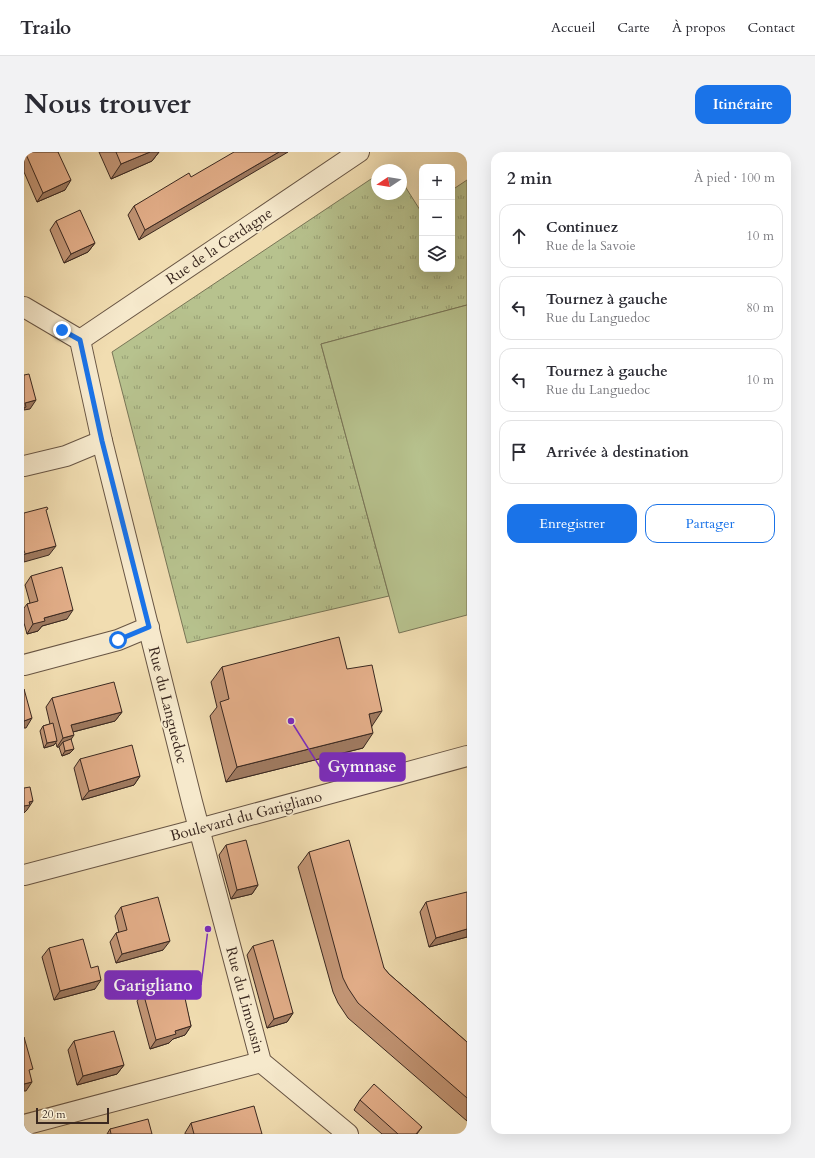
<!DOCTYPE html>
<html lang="fr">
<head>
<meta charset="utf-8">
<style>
	:root { --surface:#fff; --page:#f2f2f3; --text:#2b2b33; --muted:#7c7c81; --line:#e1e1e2; --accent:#1a73e8 }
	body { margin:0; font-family:Cardo,serif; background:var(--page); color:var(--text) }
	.controls { position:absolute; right:12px; top:12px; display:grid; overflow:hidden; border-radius:8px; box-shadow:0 4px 16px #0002 }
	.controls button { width:36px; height:36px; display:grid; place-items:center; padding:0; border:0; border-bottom:1px solid var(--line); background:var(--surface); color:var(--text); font:20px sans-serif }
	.compass { position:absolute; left:347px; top:12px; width:36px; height:36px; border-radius:50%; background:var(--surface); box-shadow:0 4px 16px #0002; rotate:258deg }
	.scale { position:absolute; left:12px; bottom:10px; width:73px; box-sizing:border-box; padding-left:4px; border:2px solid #3a2820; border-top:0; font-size:11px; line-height:14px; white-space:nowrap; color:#3a2820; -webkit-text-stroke:3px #f6e9cc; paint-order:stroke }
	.stop { position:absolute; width:12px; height:12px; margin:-9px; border:3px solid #1a73e8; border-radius:50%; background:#fff }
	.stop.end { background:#1a73e8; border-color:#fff; box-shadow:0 1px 4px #0008 }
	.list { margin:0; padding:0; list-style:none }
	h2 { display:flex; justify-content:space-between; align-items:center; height:52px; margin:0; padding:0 16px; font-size:17px }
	h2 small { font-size:13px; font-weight:400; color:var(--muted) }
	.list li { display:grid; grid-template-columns:26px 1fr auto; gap:12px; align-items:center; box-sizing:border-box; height:64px; margin:0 8px 8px; padding:0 8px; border:1px solid var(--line); border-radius:12px }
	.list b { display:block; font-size:15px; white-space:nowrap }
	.list p { margin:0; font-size:13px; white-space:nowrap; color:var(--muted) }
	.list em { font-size:13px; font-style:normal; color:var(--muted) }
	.actions { display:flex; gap:8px; padding:12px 16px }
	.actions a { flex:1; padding:9px 0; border:1px solid var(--accent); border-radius:12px; text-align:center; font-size:14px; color:var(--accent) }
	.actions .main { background:var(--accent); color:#fff }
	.icon { flex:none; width:22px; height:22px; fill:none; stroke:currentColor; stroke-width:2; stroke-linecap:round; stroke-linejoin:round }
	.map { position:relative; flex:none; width:443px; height:982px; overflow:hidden; border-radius:12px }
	header { display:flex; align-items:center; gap:24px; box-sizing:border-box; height:56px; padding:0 20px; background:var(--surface); border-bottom:1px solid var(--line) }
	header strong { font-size:19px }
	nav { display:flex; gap:22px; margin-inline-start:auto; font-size:14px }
	.intro { display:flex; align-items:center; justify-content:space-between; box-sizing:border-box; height:96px; padding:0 24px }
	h1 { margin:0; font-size:28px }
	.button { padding:10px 18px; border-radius:12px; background:var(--accent); color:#fff; font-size:14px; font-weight:700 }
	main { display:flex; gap:24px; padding:0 24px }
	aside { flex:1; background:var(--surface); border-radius:12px; box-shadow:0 4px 16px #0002 }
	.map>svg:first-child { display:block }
	.grass { fill:url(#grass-tufts); stroke:#787557 }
	.pitch { fill:#b7c28e; stroke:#787557 }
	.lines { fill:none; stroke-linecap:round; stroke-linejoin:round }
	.minor-casing { stroke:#685544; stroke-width:22 }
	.minor { stroke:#f6e9cc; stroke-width:20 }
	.wall { fill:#c39676; stroke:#3a2820 }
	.shaded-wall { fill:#9f7a60; stroke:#3a2820 }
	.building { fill:#e3ae89; stroke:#3a2820 }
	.route { stroke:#1a73e8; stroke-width:5 }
	.labels { text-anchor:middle; stroke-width:4; stroke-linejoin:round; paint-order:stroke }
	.street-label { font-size:15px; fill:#3a2820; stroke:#f6e9cc }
	.leader { fill:none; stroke:#7b2cbf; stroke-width:1.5 }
	.callout-dot { fill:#7b2cbf; stroke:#f6e9cc; stroke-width:1.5 }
	.callout { fill:#7b2cbf; stroke:#7b2cbf; stroke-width:1.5 }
	.callout-label { font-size:16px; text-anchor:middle; font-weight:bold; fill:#fff }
</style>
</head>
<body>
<header>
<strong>Trailo</strong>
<nav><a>Accueil</a><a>Carte</a><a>À propos</a><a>Contact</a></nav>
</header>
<div class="intro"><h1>Nous trouver</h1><a class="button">Itinéraire</a></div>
<main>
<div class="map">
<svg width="443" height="982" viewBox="0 0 443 982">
	<defs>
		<pattern id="grass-tufts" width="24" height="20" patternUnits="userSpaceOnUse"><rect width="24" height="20" fill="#b7c28e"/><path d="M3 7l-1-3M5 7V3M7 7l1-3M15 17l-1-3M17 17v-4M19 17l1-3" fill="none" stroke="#969e74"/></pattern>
	</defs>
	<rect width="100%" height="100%" fill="#f1ddb1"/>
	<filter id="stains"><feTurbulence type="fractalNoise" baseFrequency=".005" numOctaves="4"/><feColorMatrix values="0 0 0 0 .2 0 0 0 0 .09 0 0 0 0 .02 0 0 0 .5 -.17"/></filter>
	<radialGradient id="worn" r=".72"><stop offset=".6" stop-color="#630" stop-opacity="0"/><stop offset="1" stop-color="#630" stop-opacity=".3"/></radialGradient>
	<path class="grass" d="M353,23V42H377V28L396,58L398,57V117H428V38L443,28V153L297,192L365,444L163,491L88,200Z"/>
	<path class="pitch" d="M443,153V463L375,481L297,192Z"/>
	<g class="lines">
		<defs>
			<g id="minor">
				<path d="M0,155L56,188L78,289L168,650L237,910L324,982"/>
				<path d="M56,188L335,0"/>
				<path d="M0,314L42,304L78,289"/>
				<path d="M0,513L94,488L125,475"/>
				<path d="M0,723L175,677L443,604"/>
				<path d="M0,973L237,910"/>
			</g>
		</defs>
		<use href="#minor" class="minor-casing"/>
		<use href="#minor" class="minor"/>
	</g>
	<g class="wall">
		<path d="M0,0H34L41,38L13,50L0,20Z"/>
		<path d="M75,0H135L128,9L87,27Z"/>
		<path d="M167,25L115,88L104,63L110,54Z"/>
		<path d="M32,69L71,91L64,100L40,111L26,78Z"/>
		<path d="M7,424L43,467L18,474L14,479L3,482L0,471V456L3,452L6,451L1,433Z"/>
		<path d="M198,515L323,517L348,574L339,596L202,630L186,564L193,555L187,530Z"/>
		<path d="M28,546L98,560L91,569L49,580L47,587L46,601L38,604L35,595H33L32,591L30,593L20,596L16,579L19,574L26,572L22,555Z"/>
		<path d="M56,607L116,624L110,633L58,648L50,616Z"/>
		<path d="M202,693L234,733L228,742L207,747L195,703Z"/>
		<path d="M285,700L360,816L365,822L443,890V969L324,866L314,851L309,840L274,715Z"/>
		<path d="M402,750L443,785L405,795L396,760Z"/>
		<path d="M97,755L139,798L92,811L86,790L92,781H95L91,764Z"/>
		<path d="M229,794L269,861L263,870L243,876L223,803Z"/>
		<path d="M25,796L71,837L30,848L18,805Z"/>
		<path d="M119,840L161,849L167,874L161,883L149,887L145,891L126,897L113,849Z"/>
		<path d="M50,889L100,913L93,922L53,933L44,898Z"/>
		<path d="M336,948L398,975L393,982H358L330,958Z"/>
		<path d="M167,971L238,982H161V981Z"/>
		<path d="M86,977L128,982H83Z"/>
	</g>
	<g class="shaded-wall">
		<path d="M126,0H135L128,9L87,27L97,12Z"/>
		<path d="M255,0H264L115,88L121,78Z"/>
		<path d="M47,28L41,38L13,50L19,41Z"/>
		<path d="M71,91L64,100L40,111L47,102Z"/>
		<path d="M12,248L6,257L0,258V252L1,251Z"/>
		<path d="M32,394L25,403L0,410V403L1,402Z"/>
		<path d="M49,458L43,467L18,474L14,479L3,482L9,472L20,466Z"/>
		<path d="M358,559L348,574L334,577L345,562Z"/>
		<path d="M98,560L91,569L41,582L47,573Z"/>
		<path d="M8,566L2,576H0V569Z"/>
		<path d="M349,581L339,596L202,630L213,615Z"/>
		<path d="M50,583L44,592L39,590L35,595H33L39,586Z"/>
		<path d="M33,589L30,593L20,596L23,591Z"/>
		<path d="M50,597L46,601L38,604L41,599Z"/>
		<path d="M116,624L110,633L58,648L65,639Z"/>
		<path d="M9,649L3,658L0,661V654L5,650Z"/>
		<path d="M234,733L228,742L207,747L213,738Z"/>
		<path d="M443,777V785L405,795L412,786Z"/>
		<path d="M146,789L139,798L92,811L98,802Z"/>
		<path d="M77,828L71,837L30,848L36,839Z"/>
		<path d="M269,861L263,870L243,876L250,867Z"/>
		<path d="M167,874L161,883L149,887L145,891L126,897L132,888L151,879Z"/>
		<path d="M100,913L93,922L53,933L59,924Z"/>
		<path d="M8,930L2,939H0V932Z"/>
	</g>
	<g class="building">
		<path d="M1,0H34L47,28L19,41Z"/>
		<path d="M92,0H126L97,12Z"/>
		<path d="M210,0H255L121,78L110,54L165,21L167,25Z"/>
		<path d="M56,58L71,91L47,102L32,69Z"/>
		<path d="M5,222L12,248L1,251L2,255L0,256V223Z"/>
		<path d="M23,355L24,357L22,358L32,394L1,402L0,398V361Z"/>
		<path d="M38,415L49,458L20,466L21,469L9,472L3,452L14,449L7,424Z"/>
		<path d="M315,485L323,517L348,513L358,559L345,562L349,581L213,615L196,550L205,547L198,515Z"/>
		<path d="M90,530L98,560L47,573L50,583L39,586L28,546Z"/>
		<path d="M0,537L8,566L0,569Z"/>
		<path d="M29,571L33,589L23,591L19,574Z"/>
		<path d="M47,587L50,597L41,599L39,590Z"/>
		<path d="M108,593L116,624L65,639L56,607Z"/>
		<path d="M6,635L9,649L5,650L6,653L0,654V636Z"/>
		<path d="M222,688L234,733L213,738L202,693Z"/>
		<path d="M325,688L360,816L365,822L443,890V946L334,851L324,836L319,826L285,700Z"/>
		<path d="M443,740V777L412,786L402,750Z"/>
		<path d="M134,745L146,789L98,802L92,781L103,778L97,755Z"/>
		<path d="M59,787L67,816L74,814L77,828L36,839L25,796Z"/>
		<path d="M249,788L269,861L250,867L229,794Z"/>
		<path d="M159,829L163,846H161L167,874L151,879L152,882L132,888L119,840Z"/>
		<path d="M90,879L100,913L59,924L50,889Z"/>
		<path d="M0,885L9,917L5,918L8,930L0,932Z"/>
		<path d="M350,932L398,975L392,982H374L336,948Z"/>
		<path d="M230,954L238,982H170L167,971Z"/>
		<path d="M124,967L128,982H87L86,977Z"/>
	</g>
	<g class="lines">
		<path class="route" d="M38,178L56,188L78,289L125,475L94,488"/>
	</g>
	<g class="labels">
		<g class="street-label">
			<text transform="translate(195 94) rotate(-34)" y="5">Rue de la Cerdagne</text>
			<text transform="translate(144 553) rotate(76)" y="5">Rue du Languedoc</text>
			<text transform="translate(222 664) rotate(-15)" y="5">Boulevard du Garigliano</text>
			<text transform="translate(221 848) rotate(75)" y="5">Rue du Limousin</text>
		</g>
	</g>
	<path class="leader" d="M267 569L296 615M184 777L177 833"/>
	<g class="callout-dot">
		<circle cx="267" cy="569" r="4"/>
		<circle cx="184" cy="777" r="4"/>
	</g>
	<g class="callout">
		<rect x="296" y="601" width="85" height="28" rx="4"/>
		<rect x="81" y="819" width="96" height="28" rx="4"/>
	</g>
	<g class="callout-label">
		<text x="338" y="620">Gymnase</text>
		<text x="129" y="839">Garigliano</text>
	</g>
	<rect width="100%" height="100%" filter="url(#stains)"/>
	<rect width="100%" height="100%" fill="url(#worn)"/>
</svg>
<div class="controls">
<button>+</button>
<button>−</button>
<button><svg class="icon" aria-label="layers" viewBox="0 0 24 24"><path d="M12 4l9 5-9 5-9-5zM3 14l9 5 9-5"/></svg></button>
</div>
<svg class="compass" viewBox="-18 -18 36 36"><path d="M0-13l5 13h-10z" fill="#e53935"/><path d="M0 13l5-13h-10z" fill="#7c7c81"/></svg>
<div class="scale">20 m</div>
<div class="stop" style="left:94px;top:488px"></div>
<div class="stop end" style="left:38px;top:178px"></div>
</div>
<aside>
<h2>2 min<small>À pied · 100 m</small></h2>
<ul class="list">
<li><svg class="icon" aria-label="ahead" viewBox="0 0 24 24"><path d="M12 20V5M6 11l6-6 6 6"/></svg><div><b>Continuez</b><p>Rue de la Savoie</p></div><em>10 m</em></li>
<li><svg class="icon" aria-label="left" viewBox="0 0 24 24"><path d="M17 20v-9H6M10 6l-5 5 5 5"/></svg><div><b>Tournez à gauche</b><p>Rue du Languedoc</p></div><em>80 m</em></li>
<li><svg class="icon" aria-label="left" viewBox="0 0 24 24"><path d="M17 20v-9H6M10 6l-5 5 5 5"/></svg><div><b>Tournez à gauche</b><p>Rue du Languedoc</p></div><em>10 m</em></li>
<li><svg class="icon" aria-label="arrive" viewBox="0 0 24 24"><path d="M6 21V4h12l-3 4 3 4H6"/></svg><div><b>Arrivée à destination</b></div></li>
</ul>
<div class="actions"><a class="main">Enregistrer</a><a>Partager</a></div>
</aside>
</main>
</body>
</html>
